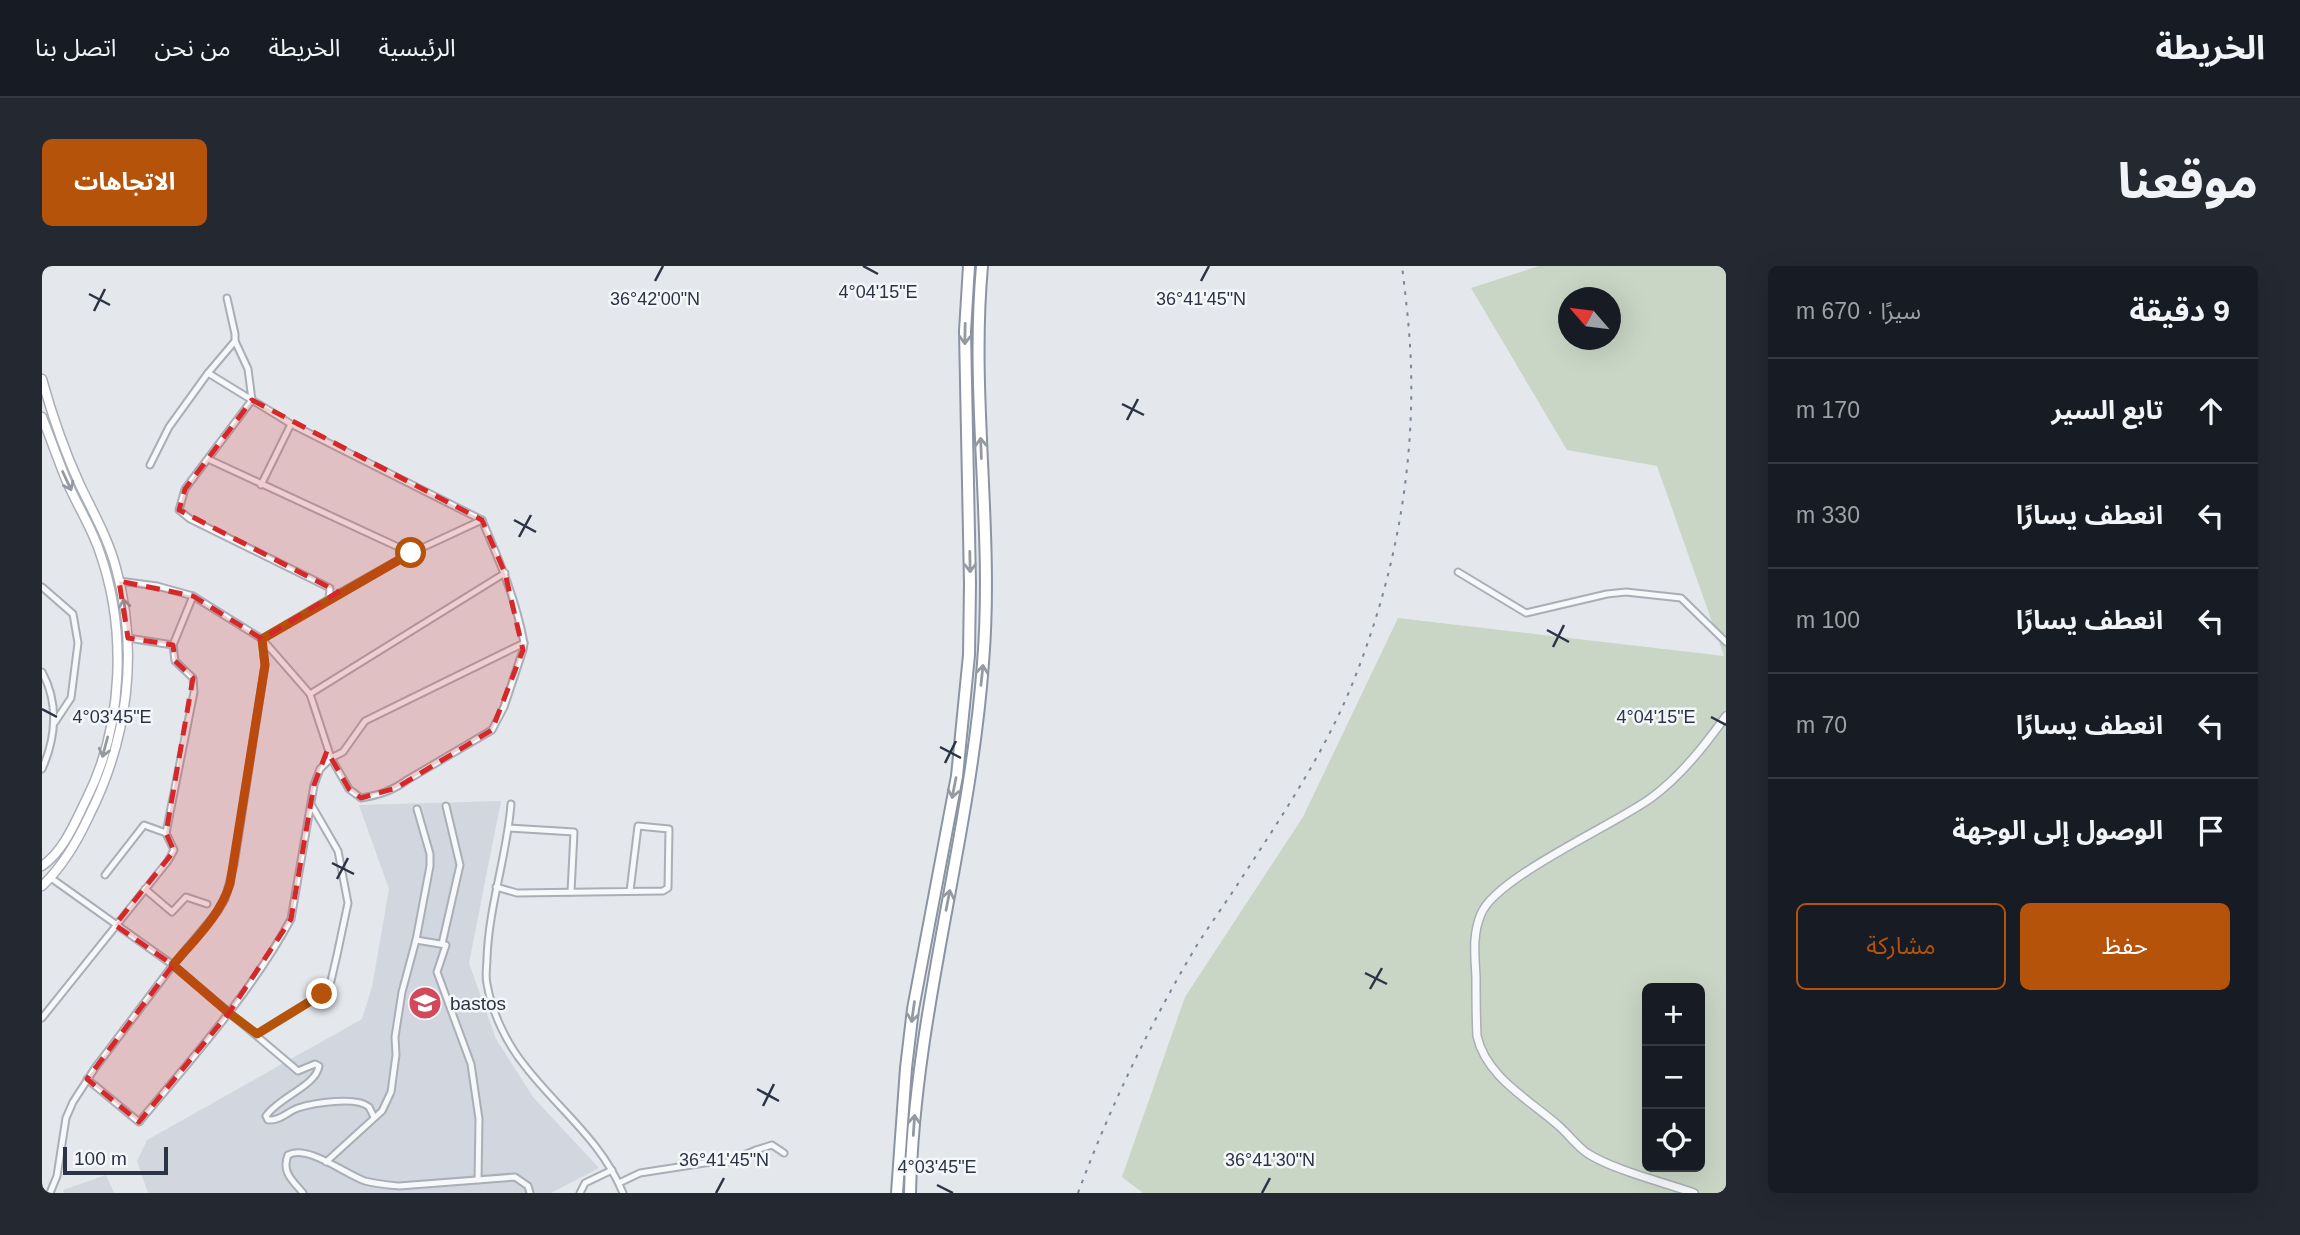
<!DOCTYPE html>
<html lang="ar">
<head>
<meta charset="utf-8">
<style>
	:root { --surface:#171b24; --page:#242831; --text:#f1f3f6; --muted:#9ea1a6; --line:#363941; --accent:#b45309 }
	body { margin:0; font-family:Arial,"Noto Sans Arabic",sans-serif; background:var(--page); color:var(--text); direction:rtl }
	.controls { position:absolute; right:21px; bottom:21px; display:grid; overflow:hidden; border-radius:10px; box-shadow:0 7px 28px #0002 }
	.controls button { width:63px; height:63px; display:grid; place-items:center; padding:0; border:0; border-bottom:2px solid var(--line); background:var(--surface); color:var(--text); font:35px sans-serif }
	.compass { position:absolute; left:1516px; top:21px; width:63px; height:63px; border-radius:50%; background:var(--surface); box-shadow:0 7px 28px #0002; rotate:298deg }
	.scale { position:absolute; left:21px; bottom:18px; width:105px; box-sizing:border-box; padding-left:7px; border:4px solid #2b3445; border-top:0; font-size:19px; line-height:24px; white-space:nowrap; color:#2b3445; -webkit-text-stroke:5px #f4f6f9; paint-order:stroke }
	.stop { position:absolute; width:21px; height:21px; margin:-16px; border:5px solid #b45309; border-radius:50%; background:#fff }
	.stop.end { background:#b45309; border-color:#fff; box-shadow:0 2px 7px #0008 }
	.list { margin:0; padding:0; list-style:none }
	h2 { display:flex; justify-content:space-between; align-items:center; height:91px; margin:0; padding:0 28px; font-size:30px }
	h2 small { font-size:23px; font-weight:400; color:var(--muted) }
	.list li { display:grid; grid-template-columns:46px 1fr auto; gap:21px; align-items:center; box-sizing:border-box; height:105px; padding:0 28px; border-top:2px solid var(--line) }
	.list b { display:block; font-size:26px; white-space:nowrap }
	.list em { font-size:23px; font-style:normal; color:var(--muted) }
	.actions { display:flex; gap:14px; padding:21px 28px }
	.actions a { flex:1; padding:16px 0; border:2px solid var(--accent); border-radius:10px; text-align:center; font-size:24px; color:var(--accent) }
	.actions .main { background:var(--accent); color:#fff }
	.icon { flex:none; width:38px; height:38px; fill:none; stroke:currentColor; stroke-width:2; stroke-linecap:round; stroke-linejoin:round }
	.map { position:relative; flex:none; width:1684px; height:927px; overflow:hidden; direction:ltr; border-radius:10px }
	header { display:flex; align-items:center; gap:42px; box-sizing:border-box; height:98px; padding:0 35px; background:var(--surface); border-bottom:2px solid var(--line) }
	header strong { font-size:33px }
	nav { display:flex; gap:38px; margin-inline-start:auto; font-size:24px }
	.intro { display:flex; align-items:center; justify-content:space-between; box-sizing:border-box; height:168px; padding:0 42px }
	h1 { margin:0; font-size:49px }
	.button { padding:18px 32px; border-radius:10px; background:var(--accent); color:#fff; font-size:24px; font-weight:700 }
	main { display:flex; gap:42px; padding:0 42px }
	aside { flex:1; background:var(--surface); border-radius:10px; box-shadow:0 7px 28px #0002 }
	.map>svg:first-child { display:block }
	.built { fill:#d2d6de }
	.green { fill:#c9d6c5; fill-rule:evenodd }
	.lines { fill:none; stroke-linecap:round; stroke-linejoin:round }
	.minor-casing { stroke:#a9aeb7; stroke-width:9 }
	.tertiary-casing { stroke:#a9aeb7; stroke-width:10 }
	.secondary-casing { stroke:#a9aeb7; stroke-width:11 }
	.motorway-casing { stroke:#8b94a3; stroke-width:14 }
	.minor { stroke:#f7f8fa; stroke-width:5 }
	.tertiary { stroke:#f7f8fa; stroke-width:7 }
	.secondary { stroke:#fff; stroke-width:8 }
	.motorway { stroke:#fff; stroke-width:10 }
	.rail { stroke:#7d8696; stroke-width:2; stroke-dasharray:3.5 7; stroke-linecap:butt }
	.oneway { stroke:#959aa2 }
	.route { stroke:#b45309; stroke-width:9 }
	.marked { fill:#d62828; fill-opacity:0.2; stroke:#d62828; stroke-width:5; stroke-dasharray:14 9; stroke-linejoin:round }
	.ticks { fill:none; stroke:#2b3445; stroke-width:2.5 }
	.labels { text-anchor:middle; stroke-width:5; stroke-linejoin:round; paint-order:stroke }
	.poi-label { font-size:19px; fill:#2b3445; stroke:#f4f6f9; text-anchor:start }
	.ticks-label { font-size:18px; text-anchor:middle; fill:#2b3445; stroke:#f4f6f9; stroke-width:5; stroke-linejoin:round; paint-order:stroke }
</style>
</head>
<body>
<header>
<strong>الخريطة</strong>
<nav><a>الرئيسية</a><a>الخريطة</a><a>من نحن</a><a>اتصل بنا</a></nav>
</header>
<div class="intro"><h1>موقعنا</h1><a class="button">الاتجاهات</a></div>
<main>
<aside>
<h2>9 دقيقة<small>سيرًا · 670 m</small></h2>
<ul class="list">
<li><svg class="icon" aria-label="ahead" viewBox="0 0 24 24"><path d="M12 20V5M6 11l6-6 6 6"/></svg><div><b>تابع السير</b></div><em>170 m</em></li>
<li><svg class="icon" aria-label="left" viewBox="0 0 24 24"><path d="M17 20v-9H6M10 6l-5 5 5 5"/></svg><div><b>انعطف يسارًا</b></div><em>330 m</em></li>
<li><svg class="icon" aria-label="left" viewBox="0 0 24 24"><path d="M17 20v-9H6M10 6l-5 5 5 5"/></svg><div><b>انعطف يسارًا</b></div><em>100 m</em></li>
<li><svg class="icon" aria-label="left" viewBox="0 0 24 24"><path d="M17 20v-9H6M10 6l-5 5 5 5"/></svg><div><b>انعطف يسارًا</b></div><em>70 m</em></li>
<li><svg class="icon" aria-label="arrive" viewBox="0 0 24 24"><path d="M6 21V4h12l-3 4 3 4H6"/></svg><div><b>الوصول إلى الوجهة</b></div></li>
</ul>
<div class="actions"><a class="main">حفظ</a><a>مشاركة</a></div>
</aside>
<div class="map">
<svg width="1684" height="927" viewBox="0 0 1684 927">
	<rect width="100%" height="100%" fill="#e4e7ec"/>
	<g class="built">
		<path d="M459,535L427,697L454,773L491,831L557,902L509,927H106L95,895L105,874L320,753L330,721L347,623L317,539Z"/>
		<path d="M64,909L72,927H22L21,924Z"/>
	</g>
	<path class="green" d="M1497,0H1684V927H1101L1080,911L1143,731L1261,551L1356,352L1682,390L1615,200L1525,184L1429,22ZM1526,32H1568V74H1526ZM1605,722H1658V901H1605Z"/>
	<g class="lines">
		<defs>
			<g id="minor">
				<path d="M185,32L193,68V75"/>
				<path d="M166,193L369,287"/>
				<path d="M108,199L127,161L166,107"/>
				<path d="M219,219L249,158"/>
				<path d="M440,254C457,294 474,333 482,377"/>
				<path d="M1416,306L1484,347L1565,328L1584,326L1639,332L1684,376"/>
				<path d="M0,321L31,348L36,377L29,432L13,456"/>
				<path d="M86,372L131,379"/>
				<path d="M0,406C17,437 14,472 0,503"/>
				<path d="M268,428L463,307"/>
				<path d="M469,538C465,590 447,639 445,692C445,700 443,710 445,718C450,747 465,778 483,800C517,844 559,874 581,927"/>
				<path d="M467,562L532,566L529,626"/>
				<path d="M124,567L152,426L151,412L133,395L131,379L151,330"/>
				<path d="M9,612L131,699L256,805L273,798L277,800C274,820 237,831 224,850L226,854C238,855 245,846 256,842C271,837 315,830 327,841C328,843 331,849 332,851"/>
				<path d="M454,621L475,627L621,625L626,622L627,563L596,560L588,625"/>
				<path d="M103,623L130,646L144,631L165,638"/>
				<path d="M374,674L388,600V588L375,543"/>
				<path d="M400,678L418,599L404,540"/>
				<path d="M0,752L126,595L132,584L124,567L102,559L63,609"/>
				<path d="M215,768L280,728L289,715L295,689L306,637L296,585L270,540"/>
				<path d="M45,813L97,856C151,791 209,727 249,653L272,519L278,503L289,492L307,523L319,532C337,529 350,525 365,514L450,464L462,441L481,384L482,377L323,455L301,486L289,492L268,428L220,373L287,333L288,322L148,253L137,244L143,223L210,134L206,103L193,75L166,107L249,158L440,254L369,287L287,333"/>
				<path d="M284,896L340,845L349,826L354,789L353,771L360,726L374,674L404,679L395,706L429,798L437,853L436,914"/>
				<path d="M577,917L598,907L669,896H685L714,884L730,879L742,887"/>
				<path d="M8,927L15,910L24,852L31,836L53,802L131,699L176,645L183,633L192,599L223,399L220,373L151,330L115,320L77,315"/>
				<path d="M261,927C251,915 239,906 246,889C265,878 303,908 323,915C334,918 346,919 357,920L473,911L486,920L488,927"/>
				<path d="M538,927L543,917L570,904"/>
			</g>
			<path id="tertiary" d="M1652,927C1621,916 1571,904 1545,887C1535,880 1527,869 1518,861C1488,834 1444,811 1435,770C1434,750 1434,731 1434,711C1433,690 1430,669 1439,648C1454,611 1572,559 1609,532C1639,510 1663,479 1684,450"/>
			<g id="secondary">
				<path d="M0,113C10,149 22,184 38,219C51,246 66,272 74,302C97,385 86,473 47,550C35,576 20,601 0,620"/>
				<path d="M0,151C8,171 15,191 23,211C33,236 48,258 57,284C85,362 82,459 44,534C33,556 22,585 0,600"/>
			</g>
			<g id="motorway">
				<path d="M855,927L864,802L871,743L915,510L927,389L928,318L923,65L927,0"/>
				<path d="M868,927C872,748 928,575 941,397C952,265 928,132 940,0"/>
			</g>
		</defs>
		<use href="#minor" class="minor-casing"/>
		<use href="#tertiary" class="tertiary-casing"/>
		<use href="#secondary" class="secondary-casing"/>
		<use href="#motorway" class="motorway-casing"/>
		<use href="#minor" class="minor"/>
		<use href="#tertiary" class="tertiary"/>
		<use href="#secondary" class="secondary"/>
		<use href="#motorway" class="motorway"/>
		<path class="rail" d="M1036,927C1068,841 1108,758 1155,679C1169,657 1185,635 1199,613C1242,547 1287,480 1315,406C1353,308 1372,205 1369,100C1368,67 1364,33 1360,0"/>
	</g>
	<defs><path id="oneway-shaft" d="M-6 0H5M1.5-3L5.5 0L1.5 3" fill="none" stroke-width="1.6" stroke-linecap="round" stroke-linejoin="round" transform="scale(1.75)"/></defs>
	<g class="oneway">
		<use href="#oneway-shaft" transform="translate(923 68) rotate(91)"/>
		<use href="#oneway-shaft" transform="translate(939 182) rotate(-92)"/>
		<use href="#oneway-shaft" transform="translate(25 215) rotate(65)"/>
		<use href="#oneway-shaft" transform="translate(928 296) rotate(89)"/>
		<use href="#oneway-shaft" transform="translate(83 343) rotate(-98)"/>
		<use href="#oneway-shaft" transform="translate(940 409) rotate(-84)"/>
		<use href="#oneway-shaft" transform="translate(63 481) rotate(105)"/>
		<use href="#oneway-shaft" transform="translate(912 522) rotate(101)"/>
		<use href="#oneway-shaft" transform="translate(906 634) rotate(-79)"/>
		<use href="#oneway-shaft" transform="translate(871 746) rotate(98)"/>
		<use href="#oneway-shaft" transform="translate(872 859) rotate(-86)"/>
	</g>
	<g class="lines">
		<path class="route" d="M280,728L215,768L187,747L131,699C152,674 178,650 188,618L223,399L220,373L369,287"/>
	</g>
	<path class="marked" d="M210,134L440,254L463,307L481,384L450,464L354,522L319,532L307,523L285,485L272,519L249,653L187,747L97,856L45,813L131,699L73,659L132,585L124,567L151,412L133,395L131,379L86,372L77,315L151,330L220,373L296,326L137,244L143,223Z"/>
	<path class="ticks" d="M821,0L836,8M613,15L621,0M1159,15L1167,0M47,28L68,39M52,45L63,23M1080,138L1102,149M1085,154L1096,133M472,254L494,266M477,271L489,249M1505,364L1527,376M1511,381L1522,359M0,443L15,451M1669,451L1684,459M898,481L919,492M903,497L914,475M290,597L312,608M295,613L306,592M1323,707L1345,718M1328,723L1340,702M715,823L737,835M721,840L732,818M895,919L911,927M674,927L682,912M1220,927L1228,912"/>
	<defs>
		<symbol id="university-disc" viewBox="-11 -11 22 22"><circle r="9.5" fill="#d1495b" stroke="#f4f6f9"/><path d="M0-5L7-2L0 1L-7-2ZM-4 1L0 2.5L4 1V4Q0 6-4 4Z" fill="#fff"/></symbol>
	</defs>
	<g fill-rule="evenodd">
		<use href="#university-disc" x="364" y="718" width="38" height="38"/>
	</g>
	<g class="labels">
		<g class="poi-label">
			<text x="408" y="744">bastos</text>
		</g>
	</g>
	<g class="ticks-label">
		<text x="836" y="32">4°04'15"E</text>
		<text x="613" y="39">36°42'00"N</text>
		<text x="1159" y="39">36°41'45"N</text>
		<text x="1614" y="457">4°04'15"E</text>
		<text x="70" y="457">4°03'45"E</text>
		<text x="682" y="900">36°41'45"N</text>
		<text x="1228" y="900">36°41'30"N</text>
		<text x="895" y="907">4°03'45"E</text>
	</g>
</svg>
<div class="controls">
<button>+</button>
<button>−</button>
<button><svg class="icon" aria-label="locate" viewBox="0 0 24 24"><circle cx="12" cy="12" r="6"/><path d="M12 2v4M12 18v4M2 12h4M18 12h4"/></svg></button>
</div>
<svg class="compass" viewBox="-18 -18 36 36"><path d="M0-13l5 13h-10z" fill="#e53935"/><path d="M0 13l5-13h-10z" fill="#9ea1a6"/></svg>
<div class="scale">100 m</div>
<div class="stop" style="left:369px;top:287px"></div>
<div class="stop end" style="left:280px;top:728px"></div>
</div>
</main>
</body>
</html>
